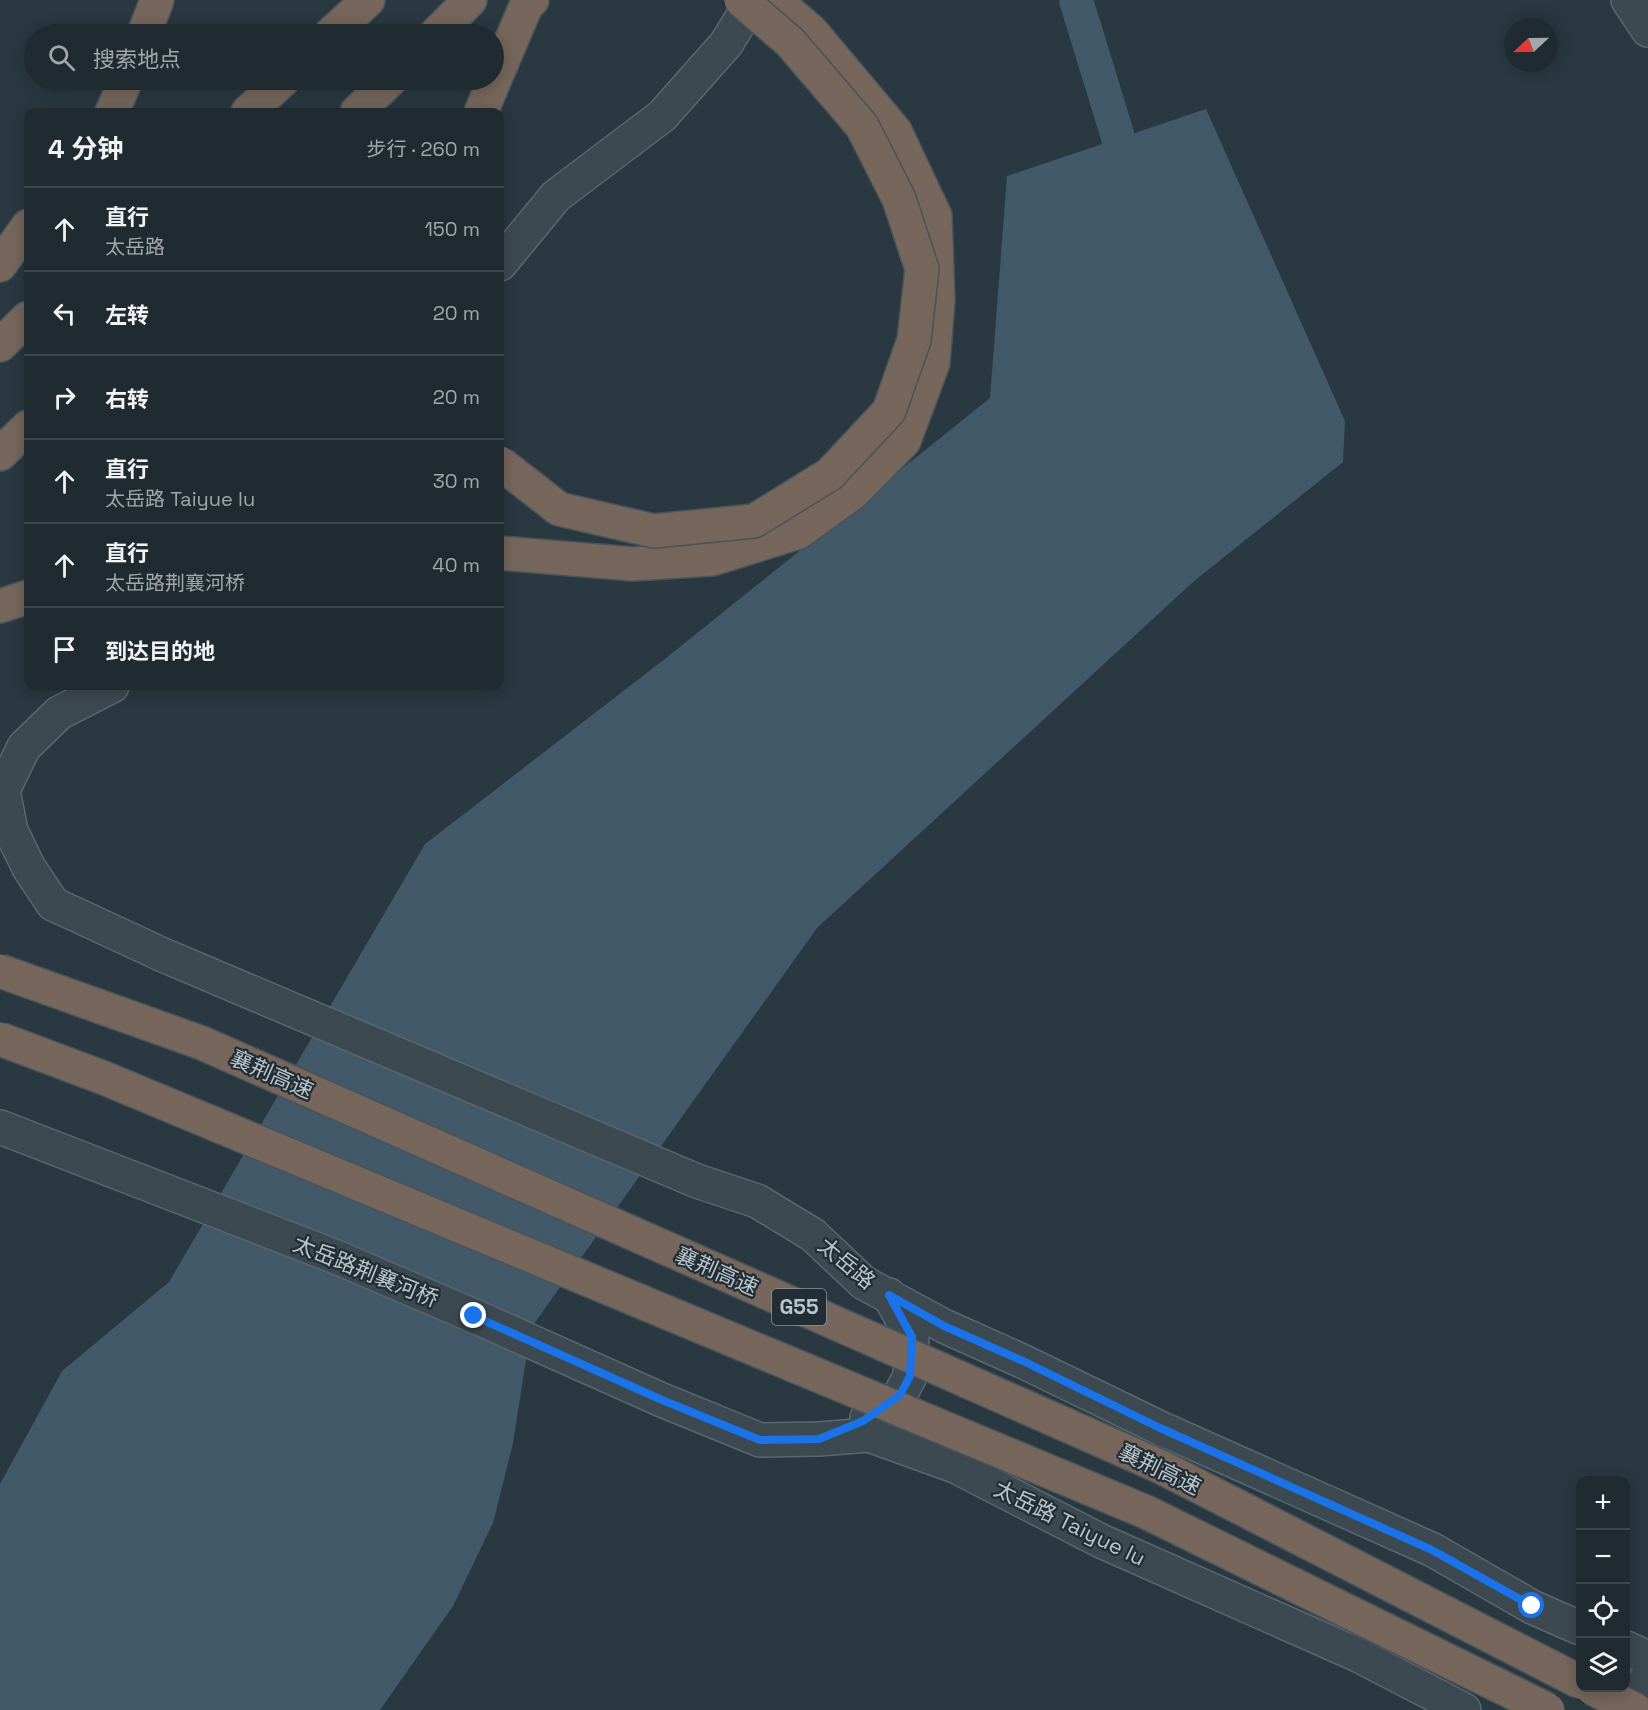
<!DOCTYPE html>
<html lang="zh">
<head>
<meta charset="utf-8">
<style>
	:root { --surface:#1f2a31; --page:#2c363d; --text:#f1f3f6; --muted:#a1a7ab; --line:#3c464d }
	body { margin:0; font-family:"Space Grotesk","Noto Sans SC",sans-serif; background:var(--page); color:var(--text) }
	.controls { position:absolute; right:18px; bottom:18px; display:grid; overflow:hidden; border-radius:12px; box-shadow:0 3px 15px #0003 }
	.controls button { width:54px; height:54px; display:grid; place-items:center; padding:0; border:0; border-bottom:2px solid var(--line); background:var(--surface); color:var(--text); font:30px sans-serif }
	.compass { position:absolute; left:1504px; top:18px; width:54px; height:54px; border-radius:50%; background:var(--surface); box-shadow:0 3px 15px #0003; rotate:248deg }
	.stop { position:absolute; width:18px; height:18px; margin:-14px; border:4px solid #1a73e8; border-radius:50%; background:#fff }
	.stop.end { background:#1a73e8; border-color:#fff; box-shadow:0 2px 6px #0008 }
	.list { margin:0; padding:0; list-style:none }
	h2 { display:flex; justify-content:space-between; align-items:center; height:78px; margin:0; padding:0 24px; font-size:26px }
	h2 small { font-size:20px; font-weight:400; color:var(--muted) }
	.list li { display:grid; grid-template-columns:39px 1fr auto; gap:18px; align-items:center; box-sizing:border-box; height:84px; padding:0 24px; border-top:2px solid var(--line) }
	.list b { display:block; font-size:22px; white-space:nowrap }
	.list p { margin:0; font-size:20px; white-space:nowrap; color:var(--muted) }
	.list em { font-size:20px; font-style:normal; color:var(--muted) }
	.icon { flex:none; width:33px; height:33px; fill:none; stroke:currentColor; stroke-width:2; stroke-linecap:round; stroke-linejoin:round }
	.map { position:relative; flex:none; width:1648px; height:1710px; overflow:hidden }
	.search { position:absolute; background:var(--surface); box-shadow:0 3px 15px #0003; left:24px; top:24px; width:480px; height:66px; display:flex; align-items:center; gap:15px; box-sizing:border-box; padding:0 21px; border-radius:33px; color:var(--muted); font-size:22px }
	.panel { position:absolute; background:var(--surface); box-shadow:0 3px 15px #0003; left:24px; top:108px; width:480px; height:582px; border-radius:12px }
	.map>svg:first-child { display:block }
	.water { fill:#415968 }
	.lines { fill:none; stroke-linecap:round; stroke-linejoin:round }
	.canal { stroke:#415968; stroke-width:34 }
	.minor-casing { stroke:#5b676e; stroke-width:36 }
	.highway-casing { stroke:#48545b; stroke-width:36 }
	.minor { stroke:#3d4951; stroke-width:33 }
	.highway { stroke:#76665b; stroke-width:33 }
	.highway-bridge-casing { stroke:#48545b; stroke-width:36; stroke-linecap:butt }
	.highway-bridge { stroke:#76665b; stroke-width:33 }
	.route { stroke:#1a73e8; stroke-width:8 }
	.labels { text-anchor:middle; stroke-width:4.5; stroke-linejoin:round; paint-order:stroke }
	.shield { fill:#222e36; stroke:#8c979e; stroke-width:1.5 }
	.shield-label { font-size:21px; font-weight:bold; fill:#bac4cb }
	.street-label { font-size:22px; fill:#bac4cb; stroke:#222e36 }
</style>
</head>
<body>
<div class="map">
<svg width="1648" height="1710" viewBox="0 0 1648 1710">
	<rect width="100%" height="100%" fill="#293841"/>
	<path class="water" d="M1206,109L1345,421L1343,462L1193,582L817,928L531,1328L513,1443L493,1523L453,1606L380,1710H0V1484L62,1371L169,1282L425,844L666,658L990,398L1007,176Z"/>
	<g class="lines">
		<path class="canal" d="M1076,0L1132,183"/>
		<defs>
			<g id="minor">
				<path d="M1628,0L1648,30"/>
				<path d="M500,264L556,196L662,116L726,44L753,0"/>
				<path d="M112,686L59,713L24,747L3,790L11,831L29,868L53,904L163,955L697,1181L757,1201L813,1235L864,1283L944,1326L1022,1361L1160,1428L1433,1550L1532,1607L1580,1628"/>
				<path d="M0,1127L336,1257L474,1316L662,1400L760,1440L819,1439L869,1435L955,1466L1101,1541L1358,1655L1464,1710"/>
				<path d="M867,1418L900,1395L910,1376L912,1337L889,1295"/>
				<path d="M1626,1648L1648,1658"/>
				<path d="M1630,1710L1648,1676"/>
			</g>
			<g id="highway">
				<path d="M144,34L157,0"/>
				<path d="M331,34L368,0"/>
				<path d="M436,34L470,0"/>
				<path d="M112,112L126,80"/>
				<path d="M248,112L283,80"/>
				<path d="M357,112L390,80"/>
				<path d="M481,112L526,6L532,0"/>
				<path d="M0,265L28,226"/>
				<path d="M0,345L28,318"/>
				<path d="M0,454L28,427"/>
				<path d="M500,553L633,564L712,559L799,532L854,492L904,441L933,363L938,300L935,216L895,131L812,32L775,0"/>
				<path d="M0,606L28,597"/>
			</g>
		</defs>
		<use href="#minor" class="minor-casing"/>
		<use href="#highway" class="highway-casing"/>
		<use href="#minor" class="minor"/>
		<use href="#highway" class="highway"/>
		<defs>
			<g id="highway-bridge">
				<path d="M500,463L559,509L654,531L754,521L830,474L889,411L914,340L922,269L899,199L862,126L790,42L741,0"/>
				<path d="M0,971L202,1043L1159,1466L1580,1682"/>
				<path d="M0,1039L104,1078L1146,1512L1548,1710"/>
				<path d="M1592,1688L1636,1710"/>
			</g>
		</defs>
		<use href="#highway-bridge" class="highway-bridge-casing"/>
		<use href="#highway-bridge" class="highway-bridge"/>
	</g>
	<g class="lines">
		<path class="route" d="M474,1316L662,1400L760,1440L819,1439L863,1421L900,1395L910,1376L912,1337L889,1295L944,1326L1023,1361L1160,1428L1432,1550L1532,1606"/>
	</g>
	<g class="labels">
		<rect class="shield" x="772" y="1289" width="54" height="36" rx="4.5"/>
		<g class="shield-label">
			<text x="799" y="1314">G55</text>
		</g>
		<g class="street-label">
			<text transform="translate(272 1074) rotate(24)" y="8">襄荆高速</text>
			<text transform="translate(847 1263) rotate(40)" y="8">太岳路</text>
			<text transform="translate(366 1271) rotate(22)" y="8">太岳路荆襄河桥</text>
			<text transform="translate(717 1271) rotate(24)" y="8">襄荆高速</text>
			<text transform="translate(1160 1469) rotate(26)" y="8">襄荆高速</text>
			<text transform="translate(1070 1523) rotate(26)" y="8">太岳路 Taiyue lu</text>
		</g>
	</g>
</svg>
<div class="controls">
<button>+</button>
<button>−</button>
<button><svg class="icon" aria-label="locate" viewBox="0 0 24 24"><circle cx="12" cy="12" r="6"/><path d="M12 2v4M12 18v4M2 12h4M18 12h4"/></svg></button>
<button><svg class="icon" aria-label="layers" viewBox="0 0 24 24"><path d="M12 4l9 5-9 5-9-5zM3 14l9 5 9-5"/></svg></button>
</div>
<svg class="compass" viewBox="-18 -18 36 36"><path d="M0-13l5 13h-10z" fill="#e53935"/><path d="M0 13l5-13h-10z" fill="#a1a7ab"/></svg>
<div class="stop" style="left:1532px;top:1606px"></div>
<div class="stop end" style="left:474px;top:1316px"></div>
<div class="search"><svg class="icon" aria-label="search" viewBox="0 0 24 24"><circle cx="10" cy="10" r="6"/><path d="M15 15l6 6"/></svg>搜索地点</div>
<section class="panel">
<h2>4 分钟<small>步行 · 260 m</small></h2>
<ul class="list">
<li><svg class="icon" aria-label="ahead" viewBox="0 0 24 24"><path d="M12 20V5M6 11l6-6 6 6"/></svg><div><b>直行</b><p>太岳路</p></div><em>150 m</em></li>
<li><svg class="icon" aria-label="left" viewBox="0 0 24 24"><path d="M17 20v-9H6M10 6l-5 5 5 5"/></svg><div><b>左转</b></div><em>20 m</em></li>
<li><svg class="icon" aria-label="right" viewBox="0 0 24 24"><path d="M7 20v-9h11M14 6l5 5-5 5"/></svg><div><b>右转</b></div><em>20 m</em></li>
<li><svg class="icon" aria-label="ahead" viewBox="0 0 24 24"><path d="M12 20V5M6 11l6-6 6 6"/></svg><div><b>直行</b><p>太岳路 Taiyue lu</p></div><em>30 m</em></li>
<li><svg class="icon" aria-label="ahead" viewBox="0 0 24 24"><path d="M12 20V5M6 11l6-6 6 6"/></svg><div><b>直行</b><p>太岳路荆襄河桥</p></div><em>40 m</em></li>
<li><svg class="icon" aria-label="arrive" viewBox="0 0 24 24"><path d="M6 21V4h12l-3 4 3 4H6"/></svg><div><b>到达目的地</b></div></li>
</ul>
</section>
</div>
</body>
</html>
